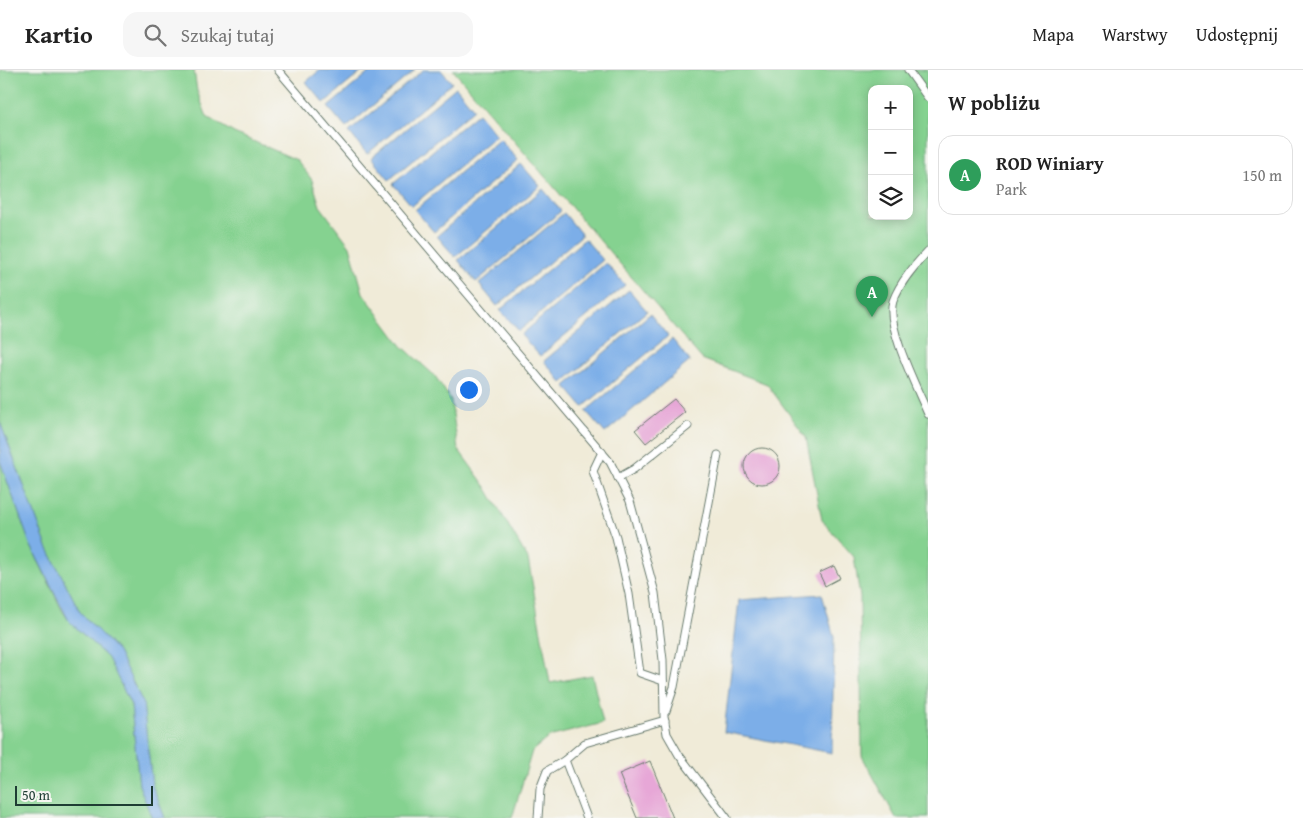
<!DOCTYPE html>
<html lang="pl">
<head>
<meta charset="utf-8">
<style>
	:root { --surface:#fff; --page:#f6f6f6; --text:#222; --muted:#767676; --line:#e0e0e0; --accent:#2563eb }
	body { margin:0; font-family:"Gentium Book Plus",serif; background:var(--page); color:var(--text) }
	.controls { position:absolute; right:15px; top:15px; display:grid; overflow:hidden; border-radius:10px; box-shadow:0 2px 12px #0003 }
	.controls button { width:45px; height:45px; display:grid; place-items:center; padding:0; border:0; border-bottom:1px solid var(--line); background:var(--surface); color:var(--text); font:25px sans-serif }
	.scale { position:absolute; left:15px; bottom:12px; width:138px; box-sizing:border-box; padding-left:5px; border:2px solid #1f3d34; border-top:0; font-size:14px; line-height:18px; white-space:nowrap; color:#1f3d34; -webkit-text-stroke:4px #f6f6f2; paint-order:stroke }
	.you { position:absolute; left:468px; top:319px; width:18px; height:18px; margin:-12px; border:4px solid #fff; border-radius:50%; background:#1a73e8; box-shadow:0 0 0 8px #1a73e833 }
	.badge { display:grid; place-items:center; width:32px; height:32px; border-radius:50%; background:var(--accent); color:#fff; font-size:16px; font-weight:700 }
	.pin { position:absolute; translate:-50% -41px; filter:drop-shadow(0 1px 2px #0008) }
	.pin::after { content:''; position:absolute; top:26px; width:18px; height:15px; background:inherit; clip-path:polygon(0 0,100% 0,50% 100%) }
	.list { margin:0; padding:0; list-style:none }
	h2 { display:flex; justify-content:space-between; align-items:center; height:65px; margin:0; padding:0 20px; font-size:21px }
	h2 small { font-size:16px; font-weight:400; color:var(--muted) }
	.list li { display:grid; grid-template-columns:32px 1fr auto; gap:15px; align-items:center; box-sizing:border-box; height:80px; margin:0 10px 10px; padding:0 10px; border:1px solid var(--line); border-radius:15px }
	.list b { display:block; font-size:19px; white-space:nowrap }
	.list p { margin:0; font-size:16px; white-space:nowrap; color:var(--muted) }
	.list em { font-size:16px; font-style:normal; color:var(--muted) }
	.icon { flex:none; width:28px; height:28px; fill:none; stroke:currentColor; stroke-width:2; stroke-linecap:round; stroke-linejoin:round }
	.map { position:relative; flex:none; width:928px; height:748px; overflow:hidden }
	header { display:flex; align-items:center; gap:30px; box-sizing:border-box; height:70px; padding:0 25px; background:var(--surface); border-bottom:1px solid var(--line) }
	header strong { font-size:24px }
	nav { display:flex; gap:28px; margin-inline-start:auto; font-size:18px }
	.search { width:350px; height:45px; background:var(--page); display:flex; align-items:center; gap:12px; box-sizing:border-box; padding:0 18px; border-radius:15px; color:var(--muted); font-size:19px }
	main { display:flex }
	aside { flex:1; background:var(--surface) }
	.map>svg:first-child { display:block }
	.green { fill:#85d290; stroke:#528862; fill-rule:evenodd }
	.water { fill:#7caee8; stroke:#4e768e }
	.building { fill:#e7a7d7 }
	.lines { fill:none; stroke-linecap:round; stroke-linejoin:round }
	.service-casing { stroke:#687a6d; stroke-width:9 }
	.service { stroke:#fff; stroke-width:7 }
</style>
</head>
<body>
<header>
<strong>Kartio</strong>
<div class="search"><svg class="icon" aria-label="search" viewBox="0 0 24 24"><circle cx="10" cy="10" r="6"/><path d="M15 15l6 6"/></svg>Szukaj tutaj</div>
<nav><a>Mapa</a><a>Warstwy</a><a>Udostępnij</a></nav>
</header>
<main>
<div class="map">
<svg width="928" height="748" viewBox="0 0 928 748">
	<rect width="100%" height="100%" fill="#f6f6f2"/>
	<filter id="ink" filterUnits="userSpaceOnUse"><feTurbulence type="fractalNoise" baseFrequency=".02" numOctaves="2"/><feDisplacementMap in="SourceGraphic" scale="10" xChannelSelector="R" yChannelSelector="G"/><feConvolveMatrix kernelMatrix="1 2 1 2 8 2 1 2 1" color-interpolation-filters="sRGB"/></filter>
	<filter id="wash" filterUnits="userSpaceOnUse"><feTurbulence type="fractalNoise" baseFrequency=".0096" numOctaves="4" result="noise"/><feDisplacementMap in="SourceGraphic" scale="20" xChannelSelector="R" yChannelSelector="G"/><feGaussianBlur stdDeviation="1.12" result="paint"/><feColorMatrix in="noise" values="0 0 0 0 0 0 0 0 0 0 0 0 0 0 0 0 0 1.4 0 .05"/><feComposite in="paint" operator="in"/></filter>
	<g filter="url(#wash)">
		<rect width="100%" height="100%" fill="#f0ebd8"/>
		<g class="green">
			<path d="M0,0H194L197,21L207,47L234,63L297,90L312,110L320,136L350,176L363,223L402,276L435,306L451,330L458,379L486,417L528,489L550,613L592,605L603,653L549,667L532,681L512,748H165L152,715L143,633L118,582L80,542L47,477L0,352Z"/>
			<path d="M453,0H928V748H896L862,686L860,527L854,487L822,450L806,367L767,314L702,289ZM872,19H909V146H872Z"/>
			<path d="M0,391L30,474L62,540L69,551L108,588L131,635L139,715L152,748H0Z"/>
		</g>
		<g class="water">
			<path d="M320,0H364L324,33L306,12Z"/>
			<path d="M372,0H415L346,58L328,37Z"/>
			<path d="M423,0H441L452,13L367,84L349,62Z"/>
			<path d="M456,17L474,39L389,110L371,88Z"/>
			<path d="M478,43L496,65L412,136L393,114Z"/>
			<path d="M500,69L518,90L434,162L415,140Z"/>
			<path d="M521,94L540,116L455,187L437,166Z"/>
			<path d="M543,119L561,141L476,212L458,190Z"/>
			<path d="M564,143L582,165L497,236L479,214Z"/>
			<path d="M585,169L603,190L519,261L500,240Z"/>
			<path d="M606,193L625,215L540,286L521,265Z"/>
			<path d="M629,220L647,241L562,313L544,291Z"/>
			<path d="M650,244L668,266L583,337L565,316Z"/>
			<path d="M672,269L690,291L605,363L586,341Z"/>
			<path d="M0,352L47,477L80,542L118,582L143,633L152,715L165,748H152L139,715L131,635L108,588L69,551L30,474L0,391Z"/>
			<path d="M822,524L834,567L832,683L724,662L739,530Z"/>
		</g>
		<g id="blocks">
			<g class="building">
				<path d="M674,329L685,342L646,373L635,360Z"/>
				<circle cx="762" cy="396" r="18"/>
				<path d="M834,496L840,508L825,516L819,503Z"/>
				<path d="M650,691L673,748H637L619,704Z"/>
			</g>
		</g>
	</g>
	<g filter="url(#ink)">
		<use href="#blocks" fill-opacity="0" stroke="#687a6d" stroke-width="1"/>
		<g class="lines">
			<defs>
				<g id="service">
					<path d="M278,0L610,392L630,431L655,523L663,590L664,646L667,664L679,685L727,748"/>
					<path d="M908,0L928,28"/>
					<path d="M928,181C915,195 900,212 893,231C885,256 918,320 928,344"/>
					<path d="M602,382L593,401L616,467L629,524L640,603L663,611"/>
					<path d="M618,408L634,399L688,356"/>
					<path d="M666,641L674,617L718,385"/>
					<path d="M538,748L540,719L547,701L565,690"/>
					<path d="M587,748L565,690L585,673L665,650"/>
				</g>
			</defs>
			<use href="#service" class="service-casing"/>
			<use href="#service" class="service"/>
		</g>
	</g>
</svg>
<div class="controls">
<button>+</button>
<button>−</button>
<button><svg class="icon" aria-label="layers" viewBox="0 0 24 24"><path d="M12 4l9 5-9 5-9-5zM3 14l9 5 9-5"/></svg></button>
</div>
<div class="scale">50 m</div>
<div class="you"></div>
<div class="pin badge" style="left:872px;top:247px;background:#2e9e5b">A</div>
</div>
<aside>
<h2>W pobliżu<small></small></h2>
<ul class="list">
<li><span class="badge" style="background:#2e9e5b">A</span><div><b>ROD Winiary</b><p>Park</p></div><em>150 m</em></li>
</ul>
</aside>
</main>
</body>
</html>
